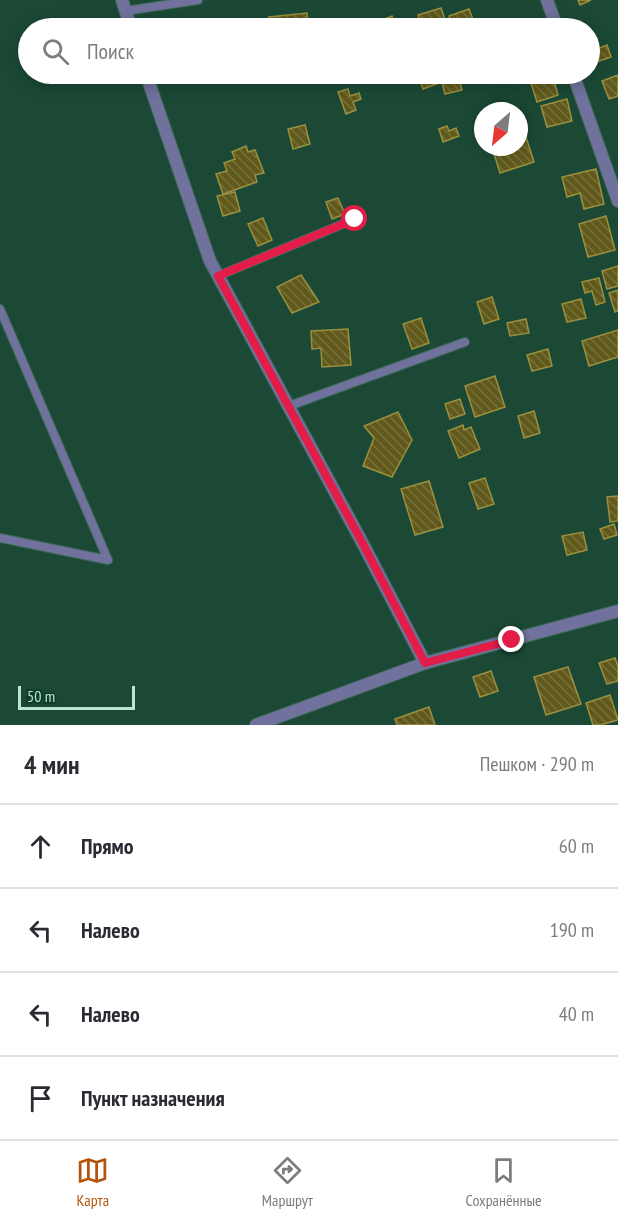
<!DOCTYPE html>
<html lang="ru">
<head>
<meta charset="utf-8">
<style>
	:root { --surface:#fff; --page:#f7f7f7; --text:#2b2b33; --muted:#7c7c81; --line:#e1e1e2; --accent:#b45309 }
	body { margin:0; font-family:"PT Sans Narrow",sans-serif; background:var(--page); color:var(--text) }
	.compass { position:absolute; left:474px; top:102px; width:54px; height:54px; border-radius:50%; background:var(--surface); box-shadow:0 3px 15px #0003; rotate:208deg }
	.scale { position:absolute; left:18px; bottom:15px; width:117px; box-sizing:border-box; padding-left:6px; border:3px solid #bde6d1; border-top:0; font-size:16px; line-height:21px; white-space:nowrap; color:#bde6d1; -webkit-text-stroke:4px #0e3e2b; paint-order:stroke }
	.stop { position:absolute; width:18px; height:18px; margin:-14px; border:4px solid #e11d48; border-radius:50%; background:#fff }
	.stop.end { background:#e11d48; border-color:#fff; box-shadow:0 2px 6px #0008 }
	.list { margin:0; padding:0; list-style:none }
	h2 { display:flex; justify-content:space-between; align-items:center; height:78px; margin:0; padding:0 24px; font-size:26px }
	h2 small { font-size:20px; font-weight:400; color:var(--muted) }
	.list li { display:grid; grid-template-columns:39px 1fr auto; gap:18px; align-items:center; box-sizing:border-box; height:84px; padding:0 24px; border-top:2px solid var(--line) }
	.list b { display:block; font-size:22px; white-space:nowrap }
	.list em { font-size:20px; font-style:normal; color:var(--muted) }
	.icon { flex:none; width:33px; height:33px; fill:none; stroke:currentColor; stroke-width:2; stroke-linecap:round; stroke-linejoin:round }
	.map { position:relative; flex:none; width:618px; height:725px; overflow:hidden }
	.search { position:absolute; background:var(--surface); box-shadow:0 3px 15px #0003; left:18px; right:18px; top:18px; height:66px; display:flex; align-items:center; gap:15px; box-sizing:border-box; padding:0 21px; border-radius:33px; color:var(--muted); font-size:22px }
	.sheet { height:414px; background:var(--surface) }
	nav { display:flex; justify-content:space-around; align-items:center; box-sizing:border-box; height:84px; border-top:2px solid var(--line); background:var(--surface); font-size:16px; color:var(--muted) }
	nav a { display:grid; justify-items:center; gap:3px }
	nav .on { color:var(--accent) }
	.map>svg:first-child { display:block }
	.building { fill:url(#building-back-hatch); stroke:#9a9140; stroke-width:1.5 }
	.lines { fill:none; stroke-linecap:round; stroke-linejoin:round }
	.lane-casing { stroke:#3b6854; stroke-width:10 }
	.street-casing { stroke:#3b6854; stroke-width:14 }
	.lane { stroke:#70719d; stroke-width:8 }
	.street { stroke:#70719d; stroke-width:12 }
	.route { stroke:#e11d48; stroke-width:8 }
</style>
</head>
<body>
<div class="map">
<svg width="618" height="725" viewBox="0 0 618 725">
	<defs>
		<pattern id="building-back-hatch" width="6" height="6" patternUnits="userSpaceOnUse" patternTransform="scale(1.5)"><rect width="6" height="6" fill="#61591b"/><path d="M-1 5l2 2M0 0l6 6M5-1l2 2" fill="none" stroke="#76713b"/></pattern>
	</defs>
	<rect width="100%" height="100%" fill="#1b4935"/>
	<g class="building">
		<path d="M578,0H591L580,5Z"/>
		<path d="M441,8L448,28H422L418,15Z"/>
		<path d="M469,9L476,28H453L449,16Z"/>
		<path d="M307,13L308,28H270L269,17Z"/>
		<path d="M392,16L396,28H382L380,21Z"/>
		<path d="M607,45L611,57L596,62L592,51Z"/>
		<path d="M428,74H436L439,83L423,89L419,77Z"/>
		<path d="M523,74H558L560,79L554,81L558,95L537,102L530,80L525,81Z"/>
		<path d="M458,75L462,90L445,94L441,79Z"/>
		<path d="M618,75V96L609,99L602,81Z"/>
		<path d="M348,89L350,96L359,93L361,99L353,102L356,110L346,114L338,92Z"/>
		<path d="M567,99L572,121L547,127L541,106Z"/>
		<path d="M305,125L310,144L293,149L288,129Z"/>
		<path d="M447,126L449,131L456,128L459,136L443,142L439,129Z"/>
		<path d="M524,131L534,162L500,173L492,147H519V133Z"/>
		<path d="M246,146L248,152L255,150L264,173L255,175L257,182L223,194L216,174L227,171L224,163L235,159L232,152Z"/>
		<path d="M596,169L604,204L584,209L580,193L567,197L562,177Z"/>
		<path d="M235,192L240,211L223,216L217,196Z"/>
		<path d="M338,198L345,214L332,219L326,202Z"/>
		<path d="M606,216L615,250L588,257L579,224Z"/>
		<path d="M263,218L272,240L258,246L248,224Z"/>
		<path d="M618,266V286L607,289L602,271Z"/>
		<path d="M301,275L319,302L292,313L277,287Z"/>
		<path d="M599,278L605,302L596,305L592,291L585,293L582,282Z"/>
		<path d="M618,290V311L615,312L609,293Z"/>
		<path d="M492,297L499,319L484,324L477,302Z"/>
		<path d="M581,299L586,318L567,322L562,304Z"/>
		<path d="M421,318L429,343L412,349L403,324Z"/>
		<path d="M526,319L529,333L510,336L507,323Z"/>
		<path d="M348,329L351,365L322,367L321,348L312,349L311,331Z"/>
		<path d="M618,330V357L589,366L582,341Z"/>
		<path d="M548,349L552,366L532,371L527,355Z"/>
		<path d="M495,376L505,407L475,417L465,386Z"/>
		<path d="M460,399L465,414L450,419L445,404Z"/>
		<path d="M534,411L540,433L524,438L518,416Z"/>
		<path d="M398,412L412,440L392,477L363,466L374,438L364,426Z"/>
		<path d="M463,425L464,430L471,427L480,449L459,458L448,431Z"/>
		<path d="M485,478L494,504L478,509L469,483Z"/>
		<path d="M429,481L443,527L415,535L401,489Z"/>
		<path d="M618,496V521L610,522L607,497Z"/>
		<path d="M614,524L617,535L604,539L600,529Z"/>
		<path d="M583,532L587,550L567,555L562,536Z"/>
		<path d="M615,658L618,666V681L607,684L599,663Z"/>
		<path d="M568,667L581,704L546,715L534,677Z"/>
		<path d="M491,671L498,691L480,697L473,677Z"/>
		<path d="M610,695L618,720L600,725H593L586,703Z"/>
		<path d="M429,707L435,725H397L395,719Z"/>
	</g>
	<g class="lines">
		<defs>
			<g id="lane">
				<path d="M125,11L198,0"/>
				<path d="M218,276L355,219"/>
				<path d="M0,309L108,560L0,538"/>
				<path d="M289,406L465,342"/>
			</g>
			<g id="street">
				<path d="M122,0L131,28"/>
				<path d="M547,0L557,28"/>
				<path d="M146,74L210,261L363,544L425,663"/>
				<path d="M573,74L618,201"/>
				<path d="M256,725L425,663L618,611"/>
			</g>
		</defs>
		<use href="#lane" class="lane-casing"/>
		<use href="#street" class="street-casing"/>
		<use href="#lane" class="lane"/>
		<use href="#street" class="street"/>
	</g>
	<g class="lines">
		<path class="route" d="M355,219L218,276L363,544L425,663L512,640"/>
	</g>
</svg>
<svg class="compass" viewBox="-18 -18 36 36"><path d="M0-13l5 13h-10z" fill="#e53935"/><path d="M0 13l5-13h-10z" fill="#7c7c81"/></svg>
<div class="scale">50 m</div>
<div class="stop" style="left:355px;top:219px"></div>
<div class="stop end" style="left:512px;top:640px"></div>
<div class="search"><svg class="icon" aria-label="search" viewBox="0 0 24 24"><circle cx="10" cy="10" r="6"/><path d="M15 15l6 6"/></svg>Поиск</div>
</div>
<section class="sheet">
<h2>4 мин<small>Пешком · 290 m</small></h2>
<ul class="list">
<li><svg class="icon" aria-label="ahead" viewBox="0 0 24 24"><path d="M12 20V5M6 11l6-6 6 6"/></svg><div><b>Прямо</b></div><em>60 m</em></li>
<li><svg class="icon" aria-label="left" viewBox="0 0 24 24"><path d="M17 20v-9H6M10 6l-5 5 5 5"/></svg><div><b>Налево</b></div><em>190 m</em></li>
<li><svg class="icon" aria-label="left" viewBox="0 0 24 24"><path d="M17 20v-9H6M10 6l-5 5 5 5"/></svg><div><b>Налево</b></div><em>40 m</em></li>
<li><svg class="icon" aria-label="arrive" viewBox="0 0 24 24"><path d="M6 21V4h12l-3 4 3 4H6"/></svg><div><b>Пункт назначения</b></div></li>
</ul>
</section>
<nav>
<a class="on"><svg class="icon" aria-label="map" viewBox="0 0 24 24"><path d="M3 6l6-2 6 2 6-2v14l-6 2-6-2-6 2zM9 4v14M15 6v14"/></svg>Карта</a>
<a><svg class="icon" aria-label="directions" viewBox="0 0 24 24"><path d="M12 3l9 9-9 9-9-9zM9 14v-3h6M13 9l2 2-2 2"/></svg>Маршрут</a>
<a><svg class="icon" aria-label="saved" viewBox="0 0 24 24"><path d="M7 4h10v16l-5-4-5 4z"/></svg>Сохранённые</a>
</nav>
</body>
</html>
